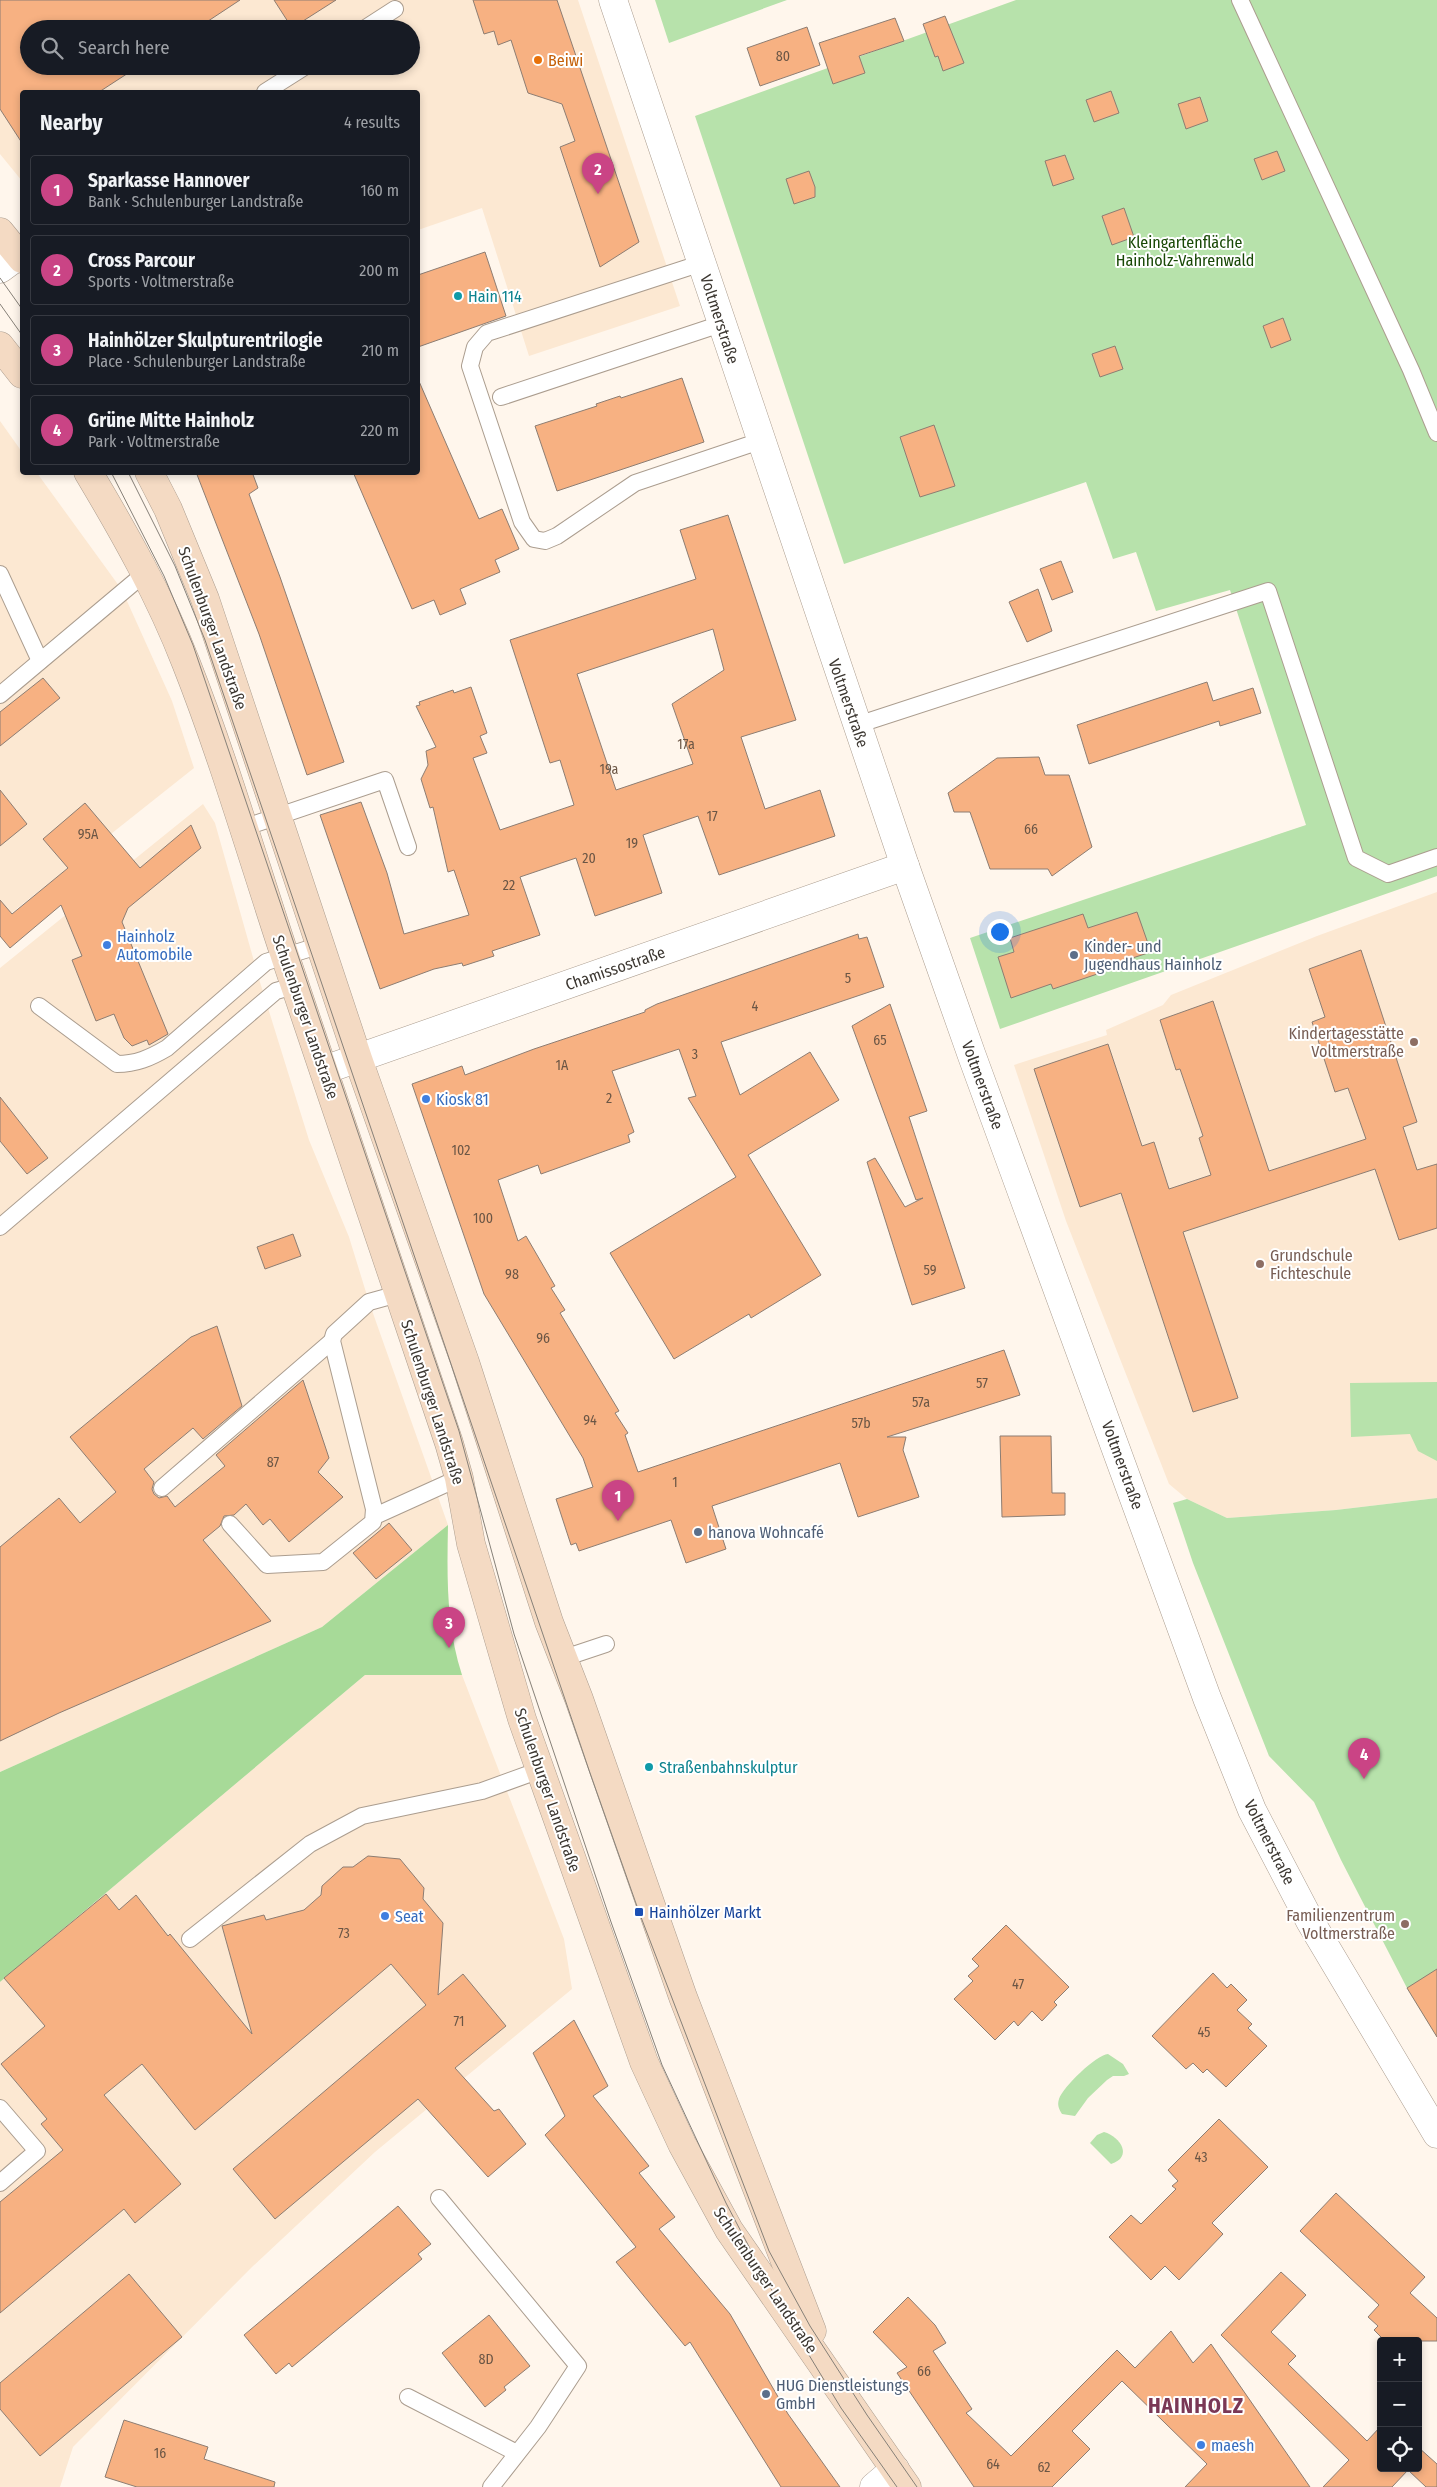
<!DOCTYPE html>
<html lang="en">
<head>
<meta charset="utf-8">
<style>
	:root { --surface:#171b24; --page:#242831; --text:#f1f3f6; --muted:#9ea1a6; --line:#363941; --accent:#ca4485 }
	body { margin:0; font-family:"Fira Sans Condensed",sans-serif; background:var(--page); color:var(--text) }
	.controls { position:absolute; right:15px; bottom:15px; display:grid; overflow:hidden; border-radius:5px; box-shadow:0 2px 8px #0003 }
	.controls button { width:45px; height:45px; display:grid; place-items:center; padding:0; border:0; border-bottom:1px solid var(--line); background:var(--surface); color:var(--text); font:25px sans-serif }
	.you { position:absolute; left:999px; top:931px; width:18px; height:18px; margin:-12px; border:4px solid #fff; border-radius:50%; background:#1a73e8; box-shadow:0 0 0 8px #1a73e833 }
	.badge { display:grid; place-items:center; width:32px; height:32px; border-radius:50%; background:var(--accent); color:#fff; font-size:16px; font-weight:700 }
	.pin { position:absolute; translate:-50% -41px; filter:drop-shadow(0 1px 2px #0008) }
	.pin::after { content:''; position:absolute; top:26px; width:18px; height:15px; background:inherit; clip-path:polygon(0 0,100% 0,50% 100%) }
	.list { margin:0; padding:0; list-style:none }
	h2 { display:flex; justify-content:space-between; align-items:center; height:65px; margin:0; padding:0 20px; font-size:21px }
	h2 small { font-size:16px; font-weight:400; color:var(--muted) }
	.list li { display:grid; grid-template-columns:32px 1fr auto; gap:15px; align-items:center; box-sizing:border-box; height:70px; margin:0 10px 10px; padding:0 10px; border:1px solid var(--line); border-radius:5px }
	.list b { display:block; font-size:19px; white-space:nowrap }
	.list p { margin:0; font-size:16px; white-space:nowrap; color:var(--muted) }
	.list em { font-size:16px; font-style:normal; color:var(--muted) }
	.icon { flex:none; width:28px; height:28px; fill:none; stroke:currentColor; stroke-width:2; stroke-linecap:round; stroke-linejoin:round }
	.map { position:relative; flex:none; width:1437px; height:2487px; overflow:hidden }
	.search { position:absolute; background:var(--surface); box-shadow:0 2px 8px #0003; left:20px; top:20px; width:400px; height:55px; display:flex; align-items:center; gap:12px; box-sizing:border-box; padding:0 18px; border-radius:28px; color:var(--muted); font-size:19px }
	.panel { position:absolute; background:var(--surface); box-shadow:0 2px 8px #0003; left:20px; top:90px; width:400px; height:385px; border-radius:5px }
	.map>svg:first-child { display:block }
	.built { fill:#fce8d2; fill-rule:evenodd }
	.green { fill:#b7e2ab }
	.forest { fill:#a7da98 }
	.building { fill:#f7b182; stroke:#8d7d72; fill-rule:evenodd }
	.lines { fill:none; stroke-linecap:round; stroke-linejoin:round }
	.service-casing { stroke:#ab9d8f; stroke-width:18 }
	.minor-casing { stroke:#ab9d8f; stroke-width:29 }
	.secondary-casing { stroke:#ab9d8f; stroke-width:29 }
	.service { stroke:#fff; stroke-width:16 }
	.minor { stroke:#fff; stroke-width:28 }
	.secondary { stroke:#f4dac3; stroke-width:28 }
	.tram { stroke:#868078; stroke-width:1 }
	.food-dot { fill:#e8710a; stroke:#fff; stroke-width:2 }
	.culture-dot { fill:#0f9aa8; stroke:#fff; stroke-width:2 }
	.shop-dot { fill:#3f7fe0; stroke:#fff; stroke-width:2 }
	.service-dot { fill:#5c6f8a; stroke:#fff; stroke-width:2 }
	.education-dot { fill:#8d6e63; stroke:#fff; stroke-width:2 }
	.transit-dot { fill:#1a4fb4; stroke:#fff; stroke-width:2 }
	.labels { text-anchor:middle; stroke-width:4; stroke-linejoin:round; paint-order:stroke }
	.number-label { font-size:14px; fill:#6b5645 }
	.food-label { font-size:16px; fill:#c56008; stroke:#fff; text-anchor:start }
	.park-label { font-size:16px; fill:#184805; stroke:#fff }
	.culture-label { font-size:16px; fill:#0d838f; stroke:#fff; text-anchor:start }
	.street-label { font-size:16px; fill:#3c3731; stroke:#fff }
	.shop-label { font-size:16px; fill:#366cbe; stroke:#fff; text-anchor:start }
	.service-label { font-size:16px; fill:#4e5e75; stroke:#fff; text-anchor:start }
	.education-label { font-size:16px; fill:#785e54; stroke:#fff; text-anchor:end }
	.transit-label { font-size:16px; fill:#164399; stroke:#fff; text-anchor:start }
	.district-label { font-size:21px; font-weight:bold; letter-spacing:1px; fill:#7a3755; stroke:#fff }
</style>
</head>
<body>
<div class="map">
<svg width="1437" height="2487" viewBox="0 0 1437 2487">
	<rect width="100%" height="100%" fill="#fff6ec"/>
	<g class="built">
		<path d="M0,0H578L680,306L529,356L482,208L418,230V92H22V181L0,154ZM29,29H411V66H29Z"/>
		<path d="M0,421L22,452V472L37,473L122,590L172,701L194,768L0,922Z"/>
		<path d="M203,804L215,823L259,979L309,1140L349,1237L369,1302L448,1525L322,1627L0,1772V968Z"/>
		<path d="M1437,892V1498L1336,1510L1227,1518L1187,1499L1169,1484L1066,1221L1014,1065L1107,1035L1106,1030L1163,1005L1171,995L1317,936ZM1361,951L1417,1122L1403,1127L1325,963Z"/>
		<path d="M365,1675H462L564,1939L572,1989L375,2152L252,2267L73,2447L60,2487H0V1982Z"/>
	</g>
	<g class="green">
		<path d="M655,0H787L669,43Z"/>
		<path d="M1016,0H1437V876L1000,1029L970,938L1306,825L1230,590L1156,611L1136,552L1113,559L1086,482L844,564L695,116Z"/>
		<path d="M1437,1382V1461L1418,1451L1410,1434L1351,1437L1350,1383Z"/>
		<path d="M1437,1498V2037L1407,1988L1341,1860L1314,1802L1269,1756L1193,1563L1173,1503L1187,1499L1227,1518L1336,1510Z"/>
		<path d="M1108,2054L1123,2064L1129,2074L1124,2076H1113L1107,2080L1088,2098L1075,2116L1062,2114C1059,2109 1057,2105 1059,2099C1063,2087 1096,2055 1108,2054Z"/>
		<path d="M1104,2132C1121,2137 1133,2157 1111,2164L1090,2143L1097,2135Z"/>
	</g>
	<path class="forest" d="M448,1525C447,1576 446,1626 462,1675H365L0,1982V1772L322,1627Z"/>
	<g class="building">
		<path d="M0,0H240L196,29H29V66H139L99,92H22V143L0,109Z"/>
		<path d="M274,0H336L292,28Z"/>
		<path d="M473,0H557L639,242L600,267L560,147L575,141L562,104L528,93L511,40L498,45L494,31L484,34Z"/>
		<path d="M945,16L964,63L943,71L938,56L935,57L923,24Z"/>
		<path d="M895,18L904,41L859,56L865,73L833,84L819,43Z"/>
		<path d="M807,27L820,65L760,86L747,48Z"/>
		<path d="M1111,91L1119,113L1094,122L1086,100Z"/>
		<path d="M1200,97L1208,121L1186,129L1178,104Z"/>
		<path d="M1277,151L1285,171L1262,180L1254,159Z"/>
		<path d="M1065,155L1074,179L1053,186L1045,161Z"/>
		<path d="M809,171L815,187V197L794,204L786,179Z"/>
		<path d="M1124,208L1134,237L1112,245L1102,216Z"/>
		<path d="M485,252L506,316L418,347V275Z"/>
		<path d="M1283,318L1291,340L1271,348L1263,326Z"/>
		<path d="M1115,346L1123,369L1100,377L1092,354Z"/>
		<path d="M682,378L704,442L557,491L535,426L597,406L596,404L620,396L621,398Z"/>
		<path d="M418,379L479,519L502,509L519,549L495,560L500,572L460,589L466,604L440,615L434,600L412,609L353,472H418Z"/>
		<path d="M934,425L955,486L920,497L900,437Z"/>
		<path d="M196,472H252L258,488L249,494L280,577L344,762L307,775L259,634Z"/>
		<path d="M728,515L796,720L741,737L765,809L820,790L835,836L719,875L698,816L643,835L662,893L595,916L576,858L520,877L540,935L492,951L494,956L463,966L462,963L434,969L380,989L320,815L361,802L387,873L404,934L469,915L454,870L448,872L433,807L430,808L421,779L428,765L426,751L436,747L416,706L420,705L419,702L453,690L454,693L471,687L487,733L480,736L487,753L473,758L500,830L574,805L560,760L550,763L510,640L696,579L680,530ZM713,629L724,670L672,704L693,764L616,790L577,674Z"/>
		<path d="M1061,561L1073,592L1052,600L1040,569Z"/>
		<path d="M1038,589L1052,631L1027,642L1009,602Z"/>
		<path d="M43,678L60,698L0,746V712Z"/>
		<path d="M1207,682L1213,701L1253,688L1261,713L1220,726L1219,721L1089,764L1077,725Z"/>
		<path d="M1039,757L1045,775H1069L1092,847L1052,876L1048,869H990L970,812H954L948,793L997,758Z"/>
		<path d="M0,790L27,824L0,846Z"/>
		<path d="M85,803L140,868L191,825L201,848L128,908L122,922L168,1034L149,1045L147,1040L132,1046L124,1038L114,1014L96,1021L72,960L82,956L61,905L10,948L0,936V900L12,914L68,868L43,839Z"/>
		<path d="M1137,912L1151,952L1111,965L1112,969L1053,989L1051,984L1011,998L998,957L1014,952L1010,938L1083,914L1088,928Z"/>
		<path d="M858,934L859,939L867,937L884,987L721,1042L740,1095L810,1052L839,1100L748,1155L821,1275L751,1318L749,1314L674,1359L610,1253L736,1177L688,1098L696,1096L679,1049L612,1071L634,1132L628,1135L630,1142L541,1174L538,1165L498,1180L518,1241L526,1236L555,1286L551,1288L565,1310L560,1313L619,1411L615,1413L628,1433L625,1435L638,1472L1004,1350L1020,1395L887,1437H906L903,1450L919,1497L858,1517L840,1463L712,1506L726,1549L686,1563L671,1520L579,1551L576,1543L571,1545L556,1499L593,1487L583,1458L484,1294L412,1084L462,1066L465,1075L534,1049L645,1012V1010L657,1004Z"/>
		<path d="M1361,950L1417,1122L1403,1127L1417,1170L1437,1164V1228L1399,1240L1375,1169L1183,1232L1238,1398L1193,1412L1121,1193L1080,1207L1034,1069L1108,1044L1142,1146L1154,1142L1169,1189L1211,1175L1199,1138L1203,1136L1180,1069L1176,1070L1160,1020L1213,1001L1269,1171L1366,1139L1348,1088L1335,1092L1312,1022L1325,1017L1309,969Z"/>
		<path d="M890,1004L927,1111L909,1117L965,1288L912,1305L867,1162L875,1158L905,1207L923,1198L916,1200L852,1026Z"/>
		<path d="M0,1097L48,1158L27,1174L0,1141Z"/>
		<path d="M293,1234L301,1256L265,1269L257,1247Z"/>
		<path d="M217,1326L242,1406L203,1439L193,1428L144,1469L154,1482L152,1489L154,1494L159,1498L167,1496L175,1507L225,1466L216,1455L303,1380L329,1458L318,1472L343,1497L289,1542L270,1519L263,1525L246,1504L234,1515L224,1516L220,1526L203,1540L271,1621L59,1713L0,1741V1547L59,1498L80,1523L116,1492L70,1437L191,1337Z"/>
		<path d="M1000,1436H1051L1052,1493H1065V1515L1002,1517Z"/>
		<path d="M389,1523L412,1550L376,1579L353,1553Z"/>
		<path d="M368,1856L400,1859L424,1888L423,1899L443,1923L438,1995L463,1974L506,2026L455,2068L494,2111L499,2109L526,2144L488,2177L418,2099L275,2219L233,2169L426,2005L391,1964L195,2130L142,2064L104,2095L181,2184L135,2223L124,2209L0,2313V2202L63,2150L41,2124L47,2119L1,2064L45,2026L4,1978L106,1894L119,1910L136,1895L168,1936L170,1934L252,2034L222,1926L264,1915L266,1920L304,1910L321,1895L322,1886L343,1867H353Z"/>
		<path d="M1006,1925L1069,1987L1054,2002L1057,2005L1042,2021L1032,2011L1018,2026L1014,2021L995,2040L954,1999L973,1981L968,1976L979,1966L972,1959Z"/>
		<path d="M1437,1969V2037L1407,1988Z"/>
		<path d="M1213,1973L1227,1988L1231,1984L1247,2000L1237,2010L1252,2024L1248,2028L1267,2046L1226,2087L1207,2069L1203,2073L1193,2063L1186,2069L1152,2036Z"/>
		<path d="M574,2020L608,2086L593,2096L649,2166L639,2173L675,2217L659,2229L730,2314L788,2414L840,2487H781L690,2342L685,2346L616,2262L636,2247L545,2135L565,2116L533,2053Z"/>
		<path d="M1219,2119L1268,2167L1212,2223L1223,2234L1179,2280L1165,2266L1151,2280L1109,2237L1131,2215L1141,2224L1176,2189L1172,2186L1178,2181L1168,2170Z"/>
		<path d="M1336,2193L1425,2277L1410,2293L1437,2318V2341H1385L1374,2330L1378,2326L1368,2317L1379,2305L1300,2231Z"/>
		<path d="M398,2206L431,2244L418,2254L422,2259L292,2367L289,2363L276,2374L244,2335Z"/>
		<path d="M1281,2272L1306,2295L1271,2332L1296,2356L1288,2364L1367,2441L1381,2426V2468H1418V2447L1437,2464V2487H1426L1408,2470L1392,2487H1323L1349,2460L1221,2335Z"/>
		<path d="M129,2274L182,2337L40,2456L0,2409V2383Z"/>
		<path d="M908,2297L935,2325L946,2343L933,2351L972,2409L966,2413L1011,2456L1117,2350L1135,2368L1171,2331L1193,2363L1211,2344L1310,2487H1185L1207,2464L1122,2381L1072,2431L1090,2449L1052,2487H974L897,2373L907,2367L873,2332Z"/>
		<path d="M489,2315L530,2366L504,2387L506,2390L485,2407L442,2353Z"/>
		<path d="M124,2420L208,2447L204,2459L275,2482L274,2487H137L105,2477Z"/>
	</g>
	<g class="lines">
		<defs>
			<g id="service">
				<path d="M1240,0L1411,370L1437,433"/>
				<path d="M364,29L395,9"/>
				<path d="M265,92L306,66"/>
				<path d="M702,263L487,333L475,347L470,366L522,522L534,539L545,541L557,536L635,483L760,441"/>
				<path d="M501,397L721,324"/>
				<path d="M0,574L40,661"/>
				<path d="M0,695L144,574"/>
				<path d="M857,725L1268,591L1356,858L1388,874L1437,857"/>
				<path d="M243,828L385,780L408,847"/>
				<path d="M39,1006L117,1064C136,1064 150,1058 167,1048L266,962L321,945"/>
				<path d="M0,1227L276,991L294,986"/>
				<path d="M162,1488L332,1341"/>
				<path d="M375,1516L459,1478"/>
				<path d="M230,1524L267,1565L323,1562L373,1522L374,1509L332,1341L334,1334L369,1302L398,1294"/>
				<path d="M564,1658L606,1644"/>
				<path d="M190,1939L310,1844L362,1816L482,1791L540,1770"/>
				<path d="M0,2108L37,2151L0,2183"/>
				<path d="M439,2198L578,2366L538,2427L491,2487"/>
				<path d="M408,2397L517,2453"/>
			</g>
			<g id="minor">
				<path d="M613,0L905,866L972,1056L1207,1698L1252,1810L1310,1921L1437,2134"/>
				<path d="M0,269L19,255"/>
				<path d="M324,1070L905,866"/>
				<path d="M874,2487L895,2469"/>
			</g>
			<g id="secondary">
				<path d="M0,232L22,259"/>
				<path d="M0,346L22,374"/>
				<path d="M88,472C125,534 160,596 186,663C224,759 253,860 286,959C339,1121 394,1282 449,1443L459,1478L471,1544L522,1719L644,2062L682,2144L729,2230L907,2487"/>
				<path d="M149,472L168,509L205,599L358,1059L465,1362L549,1622L579,1699L683,1997L812,2331"/>
			</g>
		</defs>
		<use href="#service" class="service-casing"/>
		<use href="#minor" class="minor-casing"/>
		<use href="#secondary" class="secondary-casing"/>
		<use href="#service" class="service"/>
		<use href="#minor" class="minor"/>
		<use href="#secondary" class="secondary"/>
		<g class="tram">
			<path d="M0,278L22,309"/>
			<path d="M0,304L22,335"/>
			<path d="M111,472L164,576L193,645L459,1431L514,1634L611,1922L662,2065L726,2203L786,2317L841,2408L897,2487"/>
			<path d="M128,472L175,566L205,640L589,1770L639,1912L769,2251L810,2326L867,2415L917,2487"/>
		</g>
	</g>
	<circle class="food-dot" cx="538" cy="60" r="5"/>
	<g class="culture-dot">
		<circle cx="458" cy="296" r="5"/>
		<circle cx="649" cy="1767" r="5"/>
	</g>
	<g class="shop-dot">
		<circle cx="107" cy="945" r="5"/>
		<circle cx="426" cy="1099" r="5"/>
		<circle cx="385" cy="1916" r="5"/>
		<circle cx="1201" cy="2445" r="5"/>
	</g>
	<g class="service-dot">
		<circle cx="1074" cy="955" r="5"/>
		<circle cx="698" cy="1532" r="5"/>
		<circle cx="766" cy="2394" r="5"/>
	</g>
	<g class="education-dot">
		<circle cx="1414" cy="1042" r="5"/>
		<circle cx="1260" cy="1264" r="5"/>
		<circle cx="1405" cy="1924" r="5"/>
	</g>
	<rect class="transit-dot" x="634" y="1907" width="10" height="10" rx="2.5"/>
	<g class="labels">
		<g class="number-label">
			<text x="783" y="61">80</text>
			<text x="686" y="749">17a</text>
			<text x="609" y="774">19a</text>
			<text x="712" y="821">17</text>
			<text x="1031" y="834">66</text>
			<text x="88" y="839">95A</text>
			<text x="632" y="848">19</text>
			<text x="589" y="863">20</text>
			<text x="509" y="890">22</text>
			<text x="848" y="983">5</text>
			<text x="755" y="1011">4</text>
			<text x="880" y="1045">65</text>
			<text x="695" y="1059">3</text>
			<text x="562" y="1070">1A</text>
			<text x="609" y="1103">2</text>
			<text x="461" y="1155">102</text>
			<text x="483" y="1223">100</text>
			<text x="930" y="1275">59</text>
			<text x="512" y="1279">98</text>
			<text x="543" y="1343">96</text>
			<text x="982" y="1388">57</text>
			<text x="921" y="1407">57a</text>
			<text x="590" y="1425">94</text>
			<text x="861" y="1428">57b</text>
			<text x="273" y="1467">87</text>
			<text x="675" y="1487">1</text>
			<text x="344" y="1938">73</text>
			<text x="1018" y="1989">47</text>
			<text x="459" y="2026">71</text>
			<text x="1204" y="2037">45</text>
			<text x="1201" y="2162">43</text>
			<text x="486" y="2364">8D</text>
			<text x="924" y="2376">66</text>
			<text x="160" y="2458">16</text>
			<text x="993" y="2469">64</text>
			<text x="1044" y="2472">62</text>
		</g>
		<g class="food-label">
			<text x="548" y="66">Beiwi</text>
		</g>
		<g class="park-label">
			<text x="1185" y="248">Kleingartenfläche<tspan x="1185" dy="18">Hainholz-Vahrenwald</tspan></text>
		</g>
		<g class="culture-label">
			<text x="468" y="302">Hain 114</text>
			<text x="659" y="1773">Straßenbahnskulptur</text>
		</g>
		<g class="street-label">
			<text transform="translate(720 319) rotate(72)" y="6">Voltmerstraße</text>
			<text transform="translate(213 628) rotate(70)" y="6">Schulenburger Landstraße</text>
			<text transform="translate(849 703) rotate(71)" y="6">Voltmerstraße</text>
			<text transform="translate(615 968) rotate(-19)" y="6">Chamissostraße</text>
			<text transform="translate(306 1017) rotate(71)" y="6">Schulenburger Landstraße</text>
			<text transform="translate(983 1085) rotate(70)" y="6">Voltmerstraße</text>
			<text transform="translate(433 1402) rotate(72)" y="6">Schulenburger Landstraße</text>
			<text transform="translate(1123 1465) rotate(70)" y="6">Voltmerstraße</text>
			<text transform="translate(548 1790) rotate(71)" y="6">Schulenburger Landstraße</text>
			<text transform="translate(1270 1842) rotate(63)" y="6">Voltmerstraße</text>
			<text transform="translate(766 2280) rotate(56)" y="6">Schulenburger Landstraße</text>
		</g>
		<g class="shop-label">
			<text x="117" y="942">Hainholz<tspan x="117" dy="18">Automobile</tspan></text>
			<text x="436" y="1105">Kiosk 81</text>
			<text x="395" y="1922">Seat</text>
			<text x="1211" y="2451">maesh</text>
		</g>
		<g class="service-label">
			<text x="1084" y="952">Kinder- und<tspan x="1084" dy="18">Jugendhaus Hainholz</tspan></text>
			<text x="708" y="1538">hanova Wohncafé</text>
			<text x="776" y="2391">HUG Dienstleistungs<tspan x="776" dy="18">GmbH</tspan></text>
		</g>
		<g class="education-label">
			<text x="1404" y="1039">Kindertagesstätte<tspan x="1404" dy="18">Voltmerstraße</tspan></text>
			<text x="1270" y="1261" text-anchor="start">Grundschule<tspan x="1270" dy="18">Fichteschule</tspan></text>
			<text x="1395" y="1921">Familienzentrum<tspan x="1395" dy="18">Voltmerstraße</tspan></text>
		</g>
		<g class="transit-label">
			<text x="649" y="1918">Hainhölzer Markt</text>
		</g>
		<g class="district-label">
			<text x="1196" y="2413">HAINHOLZ</text>
		</g>
	</g>
</svg>
<div class="controls">
<button>+</button>
<button>−</button>
<button><svg class="icon" aria-label="locate" viewBox="0 0 24 24"><circle cx="12" cy="12" r="6"/><path d="M12 2v4M12 18v4M2 12h4M18 12h4"/></svg></button>
</div>
<div class="you"></div>
<div class="pin badge" style="left:618px;top:1521px">1</div>
<div class="pin badge" style="left:598px;top:194px">2</div>
<div class="pin badge" style="left:449px;top:1648px">3</div>
<div class="pin badge" style="left:1364px;top:1779px">4</div>
<div class="search"><svg class="icon" aria-label="search" viewBox="0 0 24 24"><circle cx="10" cy="10" r="6"/><path d="M15 15l6 6"/></svg>Search here</div>
<section class="panel">
<h2>Nearby<small>4 results</small></h2>
<ul class="list">
<li><span class="badge">1</span><div><b>Sparkasse Hannover</b><p>Bank · Schulenburger Landstraße</p></div><em>160 m</em></li>
<li><span class="badge">2</span><div><b>Cross Parcour</b><p>Sports · Voltmerstraße</p></div><em>200 m</em></li>
<li><span class="badge">3</span><div><b>Hainhölzer Skulpturentrilogie</b><p>Place · Schulenburger Landstraße</p></div><em>210 m</em></li>
<li><span class="badge">4</span><div><b>Grüne Mitte Hainholz</b><p>Park · Voltmerstraße</p></div><em>220 m</em></li>
</ul>
</section>
</div>
</body>
</html>
